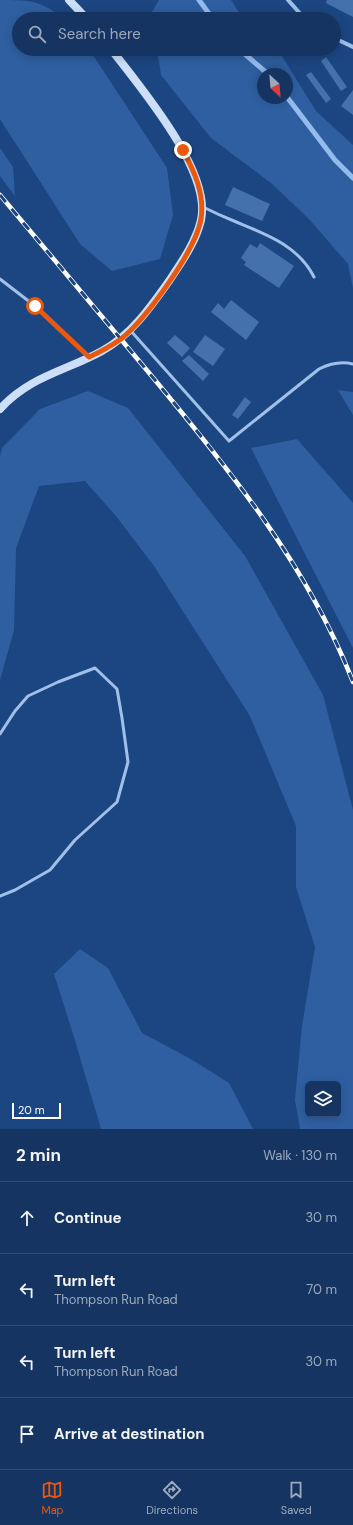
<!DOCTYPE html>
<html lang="en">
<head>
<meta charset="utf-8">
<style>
	:root { --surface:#153462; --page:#223f6b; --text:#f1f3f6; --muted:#9daabe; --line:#344f77; --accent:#ea580c }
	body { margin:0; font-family:"DM Sans",sans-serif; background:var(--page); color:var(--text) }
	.controls { position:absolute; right:12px; bottom:12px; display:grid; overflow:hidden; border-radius:6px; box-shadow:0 2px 10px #0003 }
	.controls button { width:36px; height:36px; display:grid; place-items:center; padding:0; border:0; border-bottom:1px solid var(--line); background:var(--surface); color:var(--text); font:20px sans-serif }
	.compass { position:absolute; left:257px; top:68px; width:36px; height:36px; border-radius:50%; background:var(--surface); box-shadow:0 2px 10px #0003; rotate:154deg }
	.scale { position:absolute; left:12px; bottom:10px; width:49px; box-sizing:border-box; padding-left:4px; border:2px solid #fff; border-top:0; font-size:11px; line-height:14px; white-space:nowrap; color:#fff; -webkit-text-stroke:3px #1c4682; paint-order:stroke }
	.stop { position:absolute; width:12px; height:12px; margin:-9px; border:3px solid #ea580c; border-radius:50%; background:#fff }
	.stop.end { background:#ea580c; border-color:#fff; box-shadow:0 1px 4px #0008 }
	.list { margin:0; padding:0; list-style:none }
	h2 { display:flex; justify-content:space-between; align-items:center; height:52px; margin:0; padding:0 16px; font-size:17px }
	h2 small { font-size:13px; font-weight:400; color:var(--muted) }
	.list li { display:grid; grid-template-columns:26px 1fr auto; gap:12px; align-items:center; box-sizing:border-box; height:72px; padding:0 16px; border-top:1px solid var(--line) }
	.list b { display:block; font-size:15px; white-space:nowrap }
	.list p { margin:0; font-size:13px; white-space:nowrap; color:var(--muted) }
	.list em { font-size:13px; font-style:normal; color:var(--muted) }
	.icon { flex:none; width:22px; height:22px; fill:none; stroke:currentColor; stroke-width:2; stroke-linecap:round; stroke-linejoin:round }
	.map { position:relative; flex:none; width:353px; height:1129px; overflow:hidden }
	.search { position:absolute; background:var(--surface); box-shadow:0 2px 10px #0003; left:12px; right:12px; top:12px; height:44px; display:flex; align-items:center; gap:10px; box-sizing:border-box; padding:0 14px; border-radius:22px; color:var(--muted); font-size:15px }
	.sheet { height:340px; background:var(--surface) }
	nav { display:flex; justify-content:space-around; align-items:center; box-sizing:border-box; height:56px; border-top:1px solid var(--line); background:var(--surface); font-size:11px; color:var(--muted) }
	nav a { display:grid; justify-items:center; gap:2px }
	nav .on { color:var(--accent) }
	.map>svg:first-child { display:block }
	.green { fill:#2f5fa1; fill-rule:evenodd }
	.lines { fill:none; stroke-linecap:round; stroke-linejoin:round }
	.stream { stroke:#93bbec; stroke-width:5 }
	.building { fill:#4470ab }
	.lane { stroke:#a0c0ea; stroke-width:3 }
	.street { stroke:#a0c0ea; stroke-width:4 }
	.secondary { stroke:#ccdef8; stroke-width:8 }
	.rail-casing { stroke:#fff; stroke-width:4.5 }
	.rail { stroke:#1c4682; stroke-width:3; stroke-dasharray:9; stroke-linecap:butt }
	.route { stroke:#ea580c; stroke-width:5 }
</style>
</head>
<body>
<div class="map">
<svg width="353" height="1129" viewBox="0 0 353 1129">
	<rect width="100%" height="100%" fill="#1c4682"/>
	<g class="green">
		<path d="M0,0C29,0 42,0 63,19H19V49H89L167,168L173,215L160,259L112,271L80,244L0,119Z"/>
		<path d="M159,0H231L243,19H153L152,12Z"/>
		<path d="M157,49H276L280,53L316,111L353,145V288L348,264L309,219L271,183L211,138L161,75ZM263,74H287V98H263Z"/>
		<path d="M0,148L13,167L15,196L0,176Z"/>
		<path d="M338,390L353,392V415Z"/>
		<path d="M88,391L128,408L245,556L323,695L353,810V1129H300L295,1100L302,1026L315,947L296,887V826L250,716L154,566L116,516L85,481L39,486L16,548L14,630L0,680V456L2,448L40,409ZM308,1084H338V1114H308Z"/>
		<path d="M297,439L353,503V648L251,448Z"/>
		<path d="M80,949L108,968L142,1033L189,1058L229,1083L253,1129H101L74,1037L54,974Z"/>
	</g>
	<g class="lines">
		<g class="stream">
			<path d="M199,0L213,19"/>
			<path d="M239,49L268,74"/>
			<path d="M287,97L335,160L353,178"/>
		</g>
	</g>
	<g class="building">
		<path d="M327,0H353V17L326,3Z"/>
		<path d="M326,57L347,87L341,91L321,61Z"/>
		<path d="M311,72L331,99L326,103L306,75Z"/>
		<path d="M353,90V115L341,106Z"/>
		<path d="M233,187L270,204L262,221L225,205Z"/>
		<path d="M260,243L294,266L279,288L244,265L246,262L241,258L250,244L257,248Z"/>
		<path d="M231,300L259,322L246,340L211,312L218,303L224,309Z"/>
		<path d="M175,335L190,348L182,357L167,343Z"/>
		<path d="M205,335L225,349L213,366L193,352Z"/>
		<path d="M189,355L209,374L203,381L182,361Z"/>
		<path d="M245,397L251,402L238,419L232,415Z"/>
	</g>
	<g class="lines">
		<g class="lane">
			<path d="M203,207C213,212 224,217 234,221C265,234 298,245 314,277"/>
			<path d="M0,279L35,306L89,357"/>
			<path d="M130,330L229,441L319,369C329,364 341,361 353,364"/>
			<path d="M0,734L15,711L28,696L58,682L95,668L117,689L122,718L128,762L117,802L75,840L50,870L15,890L0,896"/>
		</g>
		<g class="street">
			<path d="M288,0L305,19"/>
			<path d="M334,38L353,47"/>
		</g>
		<g class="secondary">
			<path d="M69,0L87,19"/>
			<path d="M0,409C30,376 66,371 102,351C131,335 150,308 169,281C181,263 196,242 201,220C212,171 140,87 111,49"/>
		</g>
		<defs>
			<path id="rail" d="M0,195C50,255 100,314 150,374C229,469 308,566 353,682"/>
		</defs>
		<use href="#rail" class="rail-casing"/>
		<use href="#rail" class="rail"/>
	</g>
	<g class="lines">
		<path class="route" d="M35,306L89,357C100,352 111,346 121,339C146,319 196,250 201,219C205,194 194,171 183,150"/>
	</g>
</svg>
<div class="controls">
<button><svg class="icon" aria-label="layers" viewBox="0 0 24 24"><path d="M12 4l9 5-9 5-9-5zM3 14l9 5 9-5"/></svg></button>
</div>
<svg class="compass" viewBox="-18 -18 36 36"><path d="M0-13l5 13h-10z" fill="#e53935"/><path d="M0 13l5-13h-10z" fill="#9daabe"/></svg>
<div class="scale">20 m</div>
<div class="stop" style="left:35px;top:306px"></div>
<div class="stop end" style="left:183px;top:150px"></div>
<div class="search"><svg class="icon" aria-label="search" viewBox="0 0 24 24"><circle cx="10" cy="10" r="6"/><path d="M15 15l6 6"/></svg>Search here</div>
</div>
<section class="sheet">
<h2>2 min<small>Walk · 130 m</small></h2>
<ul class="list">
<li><svg class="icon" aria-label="ahead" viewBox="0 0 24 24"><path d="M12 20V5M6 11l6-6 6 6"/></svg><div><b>Continue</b></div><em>30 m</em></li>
<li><svg class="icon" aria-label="left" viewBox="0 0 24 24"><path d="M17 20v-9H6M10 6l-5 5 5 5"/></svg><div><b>Turn left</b><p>Thompson Run Road</p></div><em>70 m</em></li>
<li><svg class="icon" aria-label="left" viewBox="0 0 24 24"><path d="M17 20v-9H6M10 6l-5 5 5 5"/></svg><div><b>Turn left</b><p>Thompson Run Road</p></div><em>30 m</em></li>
<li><svg class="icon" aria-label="arrive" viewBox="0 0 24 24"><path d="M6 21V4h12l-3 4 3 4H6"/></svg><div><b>Arrive at destination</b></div></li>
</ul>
</section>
<nav>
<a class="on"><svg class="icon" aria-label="map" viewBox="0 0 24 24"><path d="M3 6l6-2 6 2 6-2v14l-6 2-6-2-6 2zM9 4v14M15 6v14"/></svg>Map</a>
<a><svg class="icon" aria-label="directions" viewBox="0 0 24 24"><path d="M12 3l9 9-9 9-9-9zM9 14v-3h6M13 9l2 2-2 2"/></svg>Directions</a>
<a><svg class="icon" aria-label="saved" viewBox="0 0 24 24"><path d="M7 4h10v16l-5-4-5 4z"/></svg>Saved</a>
</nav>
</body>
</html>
